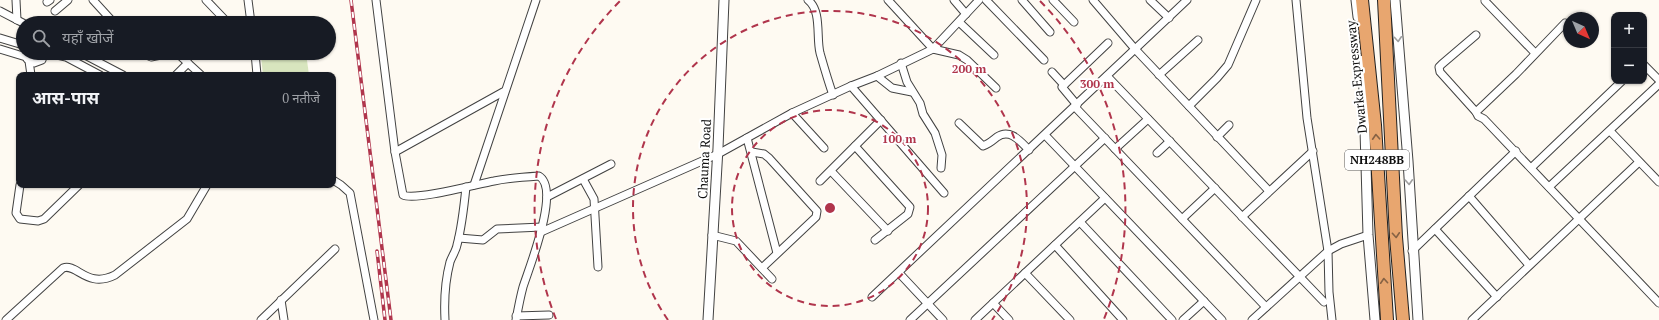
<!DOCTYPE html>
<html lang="hi">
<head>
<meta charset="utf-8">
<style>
	:root { --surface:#171b24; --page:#242831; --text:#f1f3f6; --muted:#9ea1a6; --line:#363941 }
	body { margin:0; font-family:"PT Serif","Noto Sans Devanagari",serif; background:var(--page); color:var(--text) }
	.controls { position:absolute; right:12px; top:12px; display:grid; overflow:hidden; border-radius:8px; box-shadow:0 1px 3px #0004 }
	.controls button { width:36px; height:36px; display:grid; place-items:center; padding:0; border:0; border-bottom:1px solid var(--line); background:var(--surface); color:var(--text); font:20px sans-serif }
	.compass { position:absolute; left:1563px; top:12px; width:36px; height:36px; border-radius:50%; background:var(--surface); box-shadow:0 1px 3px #0004; rotate:136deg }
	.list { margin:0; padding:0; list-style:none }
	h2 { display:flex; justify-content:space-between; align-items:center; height:52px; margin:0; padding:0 16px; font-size:17px }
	h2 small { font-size:13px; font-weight:400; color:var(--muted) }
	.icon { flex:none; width:22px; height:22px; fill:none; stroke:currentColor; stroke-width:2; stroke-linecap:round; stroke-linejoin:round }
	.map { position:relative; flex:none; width:1659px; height:320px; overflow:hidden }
	.search { position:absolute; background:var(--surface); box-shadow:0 1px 3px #0004; left:16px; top:16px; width:320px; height:44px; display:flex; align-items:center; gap:10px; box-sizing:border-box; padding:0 14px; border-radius:22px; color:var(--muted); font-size:15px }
	.panel { position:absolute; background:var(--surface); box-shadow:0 1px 3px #0004; left:16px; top:72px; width:320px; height:116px; border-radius:8px }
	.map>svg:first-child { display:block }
	.green { fill:#d8e5be }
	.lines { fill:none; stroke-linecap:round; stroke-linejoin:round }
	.minor-casing { stroke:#424242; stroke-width:9 }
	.tertiary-casing { stroke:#424242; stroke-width:11 }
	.trunk-casing { stroke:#202020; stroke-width:14 }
	.minor { stroke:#fff; stroke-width:7 }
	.tertiary { stroke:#fff; stroke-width:9 }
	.trunk { stroke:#e8a66f; stroke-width:12 }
	.rail-casing { stroke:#b0354c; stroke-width:3.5 }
	.rail { stroke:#fff; stroke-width:2; stroke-dasharray:6; stroke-linecap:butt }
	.oneway { stroke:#9f9f9f }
	.oneway2 { stroke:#866244 }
	.ring { fill:none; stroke:#b0354c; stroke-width:2; stroke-dasharray:7 5 }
	.labels { text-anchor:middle; stroke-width:4; stroke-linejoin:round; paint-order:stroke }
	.shield { fill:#fff; stroke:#575757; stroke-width:1 }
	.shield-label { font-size:12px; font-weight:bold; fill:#0f0f0f }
	.street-label { font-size:13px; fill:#0f0f0f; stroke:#fff }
	.centre { fill:#b0354c; stroke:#fff; stroke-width:2 }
	.ring-label { font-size:12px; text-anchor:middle; font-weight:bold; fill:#b0354c; stroke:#fff; stroke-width:4; stroke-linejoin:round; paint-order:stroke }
</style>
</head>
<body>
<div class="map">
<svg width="1659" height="320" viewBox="0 0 1659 320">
	<rect width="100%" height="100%" fill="#fefaf2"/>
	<path class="green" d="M288,53H306L309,75H263L261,57Z"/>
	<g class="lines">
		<defs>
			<g id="minor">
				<path d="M16,0L17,20"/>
				<path d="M93,0L114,23"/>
				<path d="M206,0L228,23"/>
				<path d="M248,0L251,23"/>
				<path d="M376,0L395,152L403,195C416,201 477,184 494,181C509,178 524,177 539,176C561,189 529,268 523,287C520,298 518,309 516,320"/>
				<path d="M808,0C822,11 816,37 820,53C824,67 828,81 833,95"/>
				<path d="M888,0L933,49L959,55L967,60L996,88"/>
				<path d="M954,0L966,14"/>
				<path d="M986,0L1044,60"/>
				<path d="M1022,0L1050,32"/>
				<path d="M1053,0L1074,22"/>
				<path d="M1093,0L1135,49L1269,191"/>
				<path d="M1150,0L1169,18"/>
				<path d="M1296,0L1307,118L1328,251L1329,292L1332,320"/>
				<path d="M1485,1L1535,53"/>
				<path d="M47,2L50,0"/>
				<path d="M0,11L23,23"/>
				<path d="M55,11L68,0"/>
				<path d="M959,22L994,55"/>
				<path d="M1476,35L1442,64L1439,67L1440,72L1476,112L1478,116L1484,119L1659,303"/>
				<path d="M0,38L23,45"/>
				<path d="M0,49L26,57"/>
				<path d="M26,53L27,59L34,63L42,60L44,53"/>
				<path d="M48,53L66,57L100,75"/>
				<path d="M81,53L123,75"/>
				<path d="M142,53L151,57L171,53"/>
				<path d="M177,53L201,75"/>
				<path d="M255,53L257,75"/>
				<path d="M29,61L31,75"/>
				<path d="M901,63L907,82L920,103L923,114L935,133L942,155L941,168"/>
				<path d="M1644,65L1659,80"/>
				<path d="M1052,72L1064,85"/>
				<path d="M176,75L188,63"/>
				<path d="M1159,75L1198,40"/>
				<path d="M877,76L892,88L912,92"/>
				<path d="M1107,76L1324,302"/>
				<path d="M851,86L944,193"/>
				<path d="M1077,105L1062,87L1108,43"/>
				<path d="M1189,106L1217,78L1228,65L1256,0"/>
				<path d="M1075,107L1266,307"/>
				<path d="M1476,112L1516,74L1565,23"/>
				<path d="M792,113L824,148"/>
				<path d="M959,123L983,146C989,144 992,141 997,137C1010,128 1020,141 1029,150"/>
				<path d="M1610,131L1659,182"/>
				<path d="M1045,135L1222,320"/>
				<path d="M1217,137L1229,125"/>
				<path d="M747,138L777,253"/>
				<path d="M855,146L910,207L908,214L875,240"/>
				<path d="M1115,149L1148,119"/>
				<path d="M395,152L503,92"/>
				<path d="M752,152L764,154L769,158L817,211L816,217L762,268"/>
				<path d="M1157,153L1170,141"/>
				<path d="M1531,168L1622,81"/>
				<path d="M831,171L888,231"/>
				<path d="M583,179L594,199L598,267"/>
				<path d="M333,180L341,185L350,193L374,320"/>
				<path d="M820,181L881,120"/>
				<path d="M20,185L16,213L20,219L38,221L44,219L79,185"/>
				<path d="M474,185L536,0"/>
				<path d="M1549,187L1659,84"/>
				<path d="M1469,196L1529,265"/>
				<path d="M547,197L611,164"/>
				<path d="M1242,217L1313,151"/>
				<path d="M1182,219L1215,188"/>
				<path d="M1080,222L1172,320"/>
				<path d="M1435,229L1497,297"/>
				<path d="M541,232L718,154L792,113L851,86L877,76L933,49L979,0"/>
				<path d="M712,235L736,241L772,279"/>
				<path d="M459,238L483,240L497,229L542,227"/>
				<path d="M1055,245L1123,320"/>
				<path d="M1412,251L1516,151"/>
				<path d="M899,273L943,320"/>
				<path d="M1025,273L1070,320"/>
				<path d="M872,297L1187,0"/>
				<path d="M281,300L284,320"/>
				<path d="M993,303L1009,320"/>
				<path d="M516,316L549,315"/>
				<path d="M6,320L63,268C77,263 87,289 115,275L187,219L207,185"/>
				<path d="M261,320L335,249"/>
				<path d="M445,320C444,301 445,281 450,262C452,256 456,251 457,245C462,226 464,207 466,187"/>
				<path d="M910,320L1105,138"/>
				<path d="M975,320L1105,198"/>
				<path d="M1183,320L1204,301"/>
				<path d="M1252,320L1328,251L1341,244L1368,235"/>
				<path d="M1472,320L1639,162"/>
			</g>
			<g id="tertiary">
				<path d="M1356,0L1358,17"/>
				<path d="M1395,0L1408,161L1418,320"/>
				<path d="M1363,60L1368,235L1375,320"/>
				<path d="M708,320L718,148L724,0"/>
			</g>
			<g id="trunk">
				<path d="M1362,0L1375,125L1387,320"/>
				<path d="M1384,0L1396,237L1403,320"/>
			</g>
		</defs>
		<use href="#minor" class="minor-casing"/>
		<use href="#tertiary" class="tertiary-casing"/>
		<use href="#trunk" class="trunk-casing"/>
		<use href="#minor" class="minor"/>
		<use href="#tertiary" class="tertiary"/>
		<use href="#trunk" class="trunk"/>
		<defs>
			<g id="rail">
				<path d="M351,0L391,320"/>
				<path d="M377,251L385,320"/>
			</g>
		</defs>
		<use href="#rail" class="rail-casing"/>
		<use href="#rail" class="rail"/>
	</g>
	<defs><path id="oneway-chevron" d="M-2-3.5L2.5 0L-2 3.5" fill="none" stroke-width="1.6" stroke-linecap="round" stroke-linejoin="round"/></defs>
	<g class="oneway">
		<use href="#oneway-chevron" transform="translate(1398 39) rotate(86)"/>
		<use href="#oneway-chevron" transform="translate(1409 182) rotate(87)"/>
	</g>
	<g class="oneway2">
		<use href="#oneway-chevron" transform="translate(1376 137) rotate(-93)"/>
		<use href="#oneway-chevron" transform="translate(1396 235) rotate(86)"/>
		<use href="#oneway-chevron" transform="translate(1384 281) rotate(-94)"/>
	</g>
	<g class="ring">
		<circle cx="830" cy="208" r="98"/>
		<path d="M668 320A197 197 0 1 1 992 320"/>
		<path d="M556 319A295 295 0 0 1 620 1M1040 1A295 295 0 0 1 1104 319"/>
	</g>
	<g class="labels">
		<rect class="shield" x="1345" y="150" width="64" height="20" rx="3"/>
		<g class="shield-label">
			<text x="1377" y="164">NH248BB</text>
		</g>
		<g class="street-label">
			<text transform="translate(1356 77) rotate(-96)" y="5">Dwarka Expressway</text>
			<text transform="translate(704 159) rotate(-87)" y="5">Chauma Road</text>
		</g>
	</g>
	<circle cx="830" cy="208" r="6" class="centre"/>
	<g class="ring-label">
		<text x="969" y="73">200 m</text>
		<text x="1097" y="88">300 m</text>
		<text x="899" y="143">100 m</text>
	</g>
</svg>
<div class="controls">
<button>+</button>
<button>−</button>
</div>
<svg class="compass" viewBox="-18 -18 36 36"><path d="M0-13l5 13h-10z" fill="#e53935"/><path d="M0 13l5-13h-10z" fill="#9ea1a6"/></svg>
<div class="search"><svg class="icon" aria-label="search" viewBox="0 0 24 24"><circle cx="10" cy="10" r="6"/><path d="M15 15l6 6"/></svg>यहाँ खोजें</div>
<section class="panel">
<h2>आस-पास<small>0 नतीजे</small></h2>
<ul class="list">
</ul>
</section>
</div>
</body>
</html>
